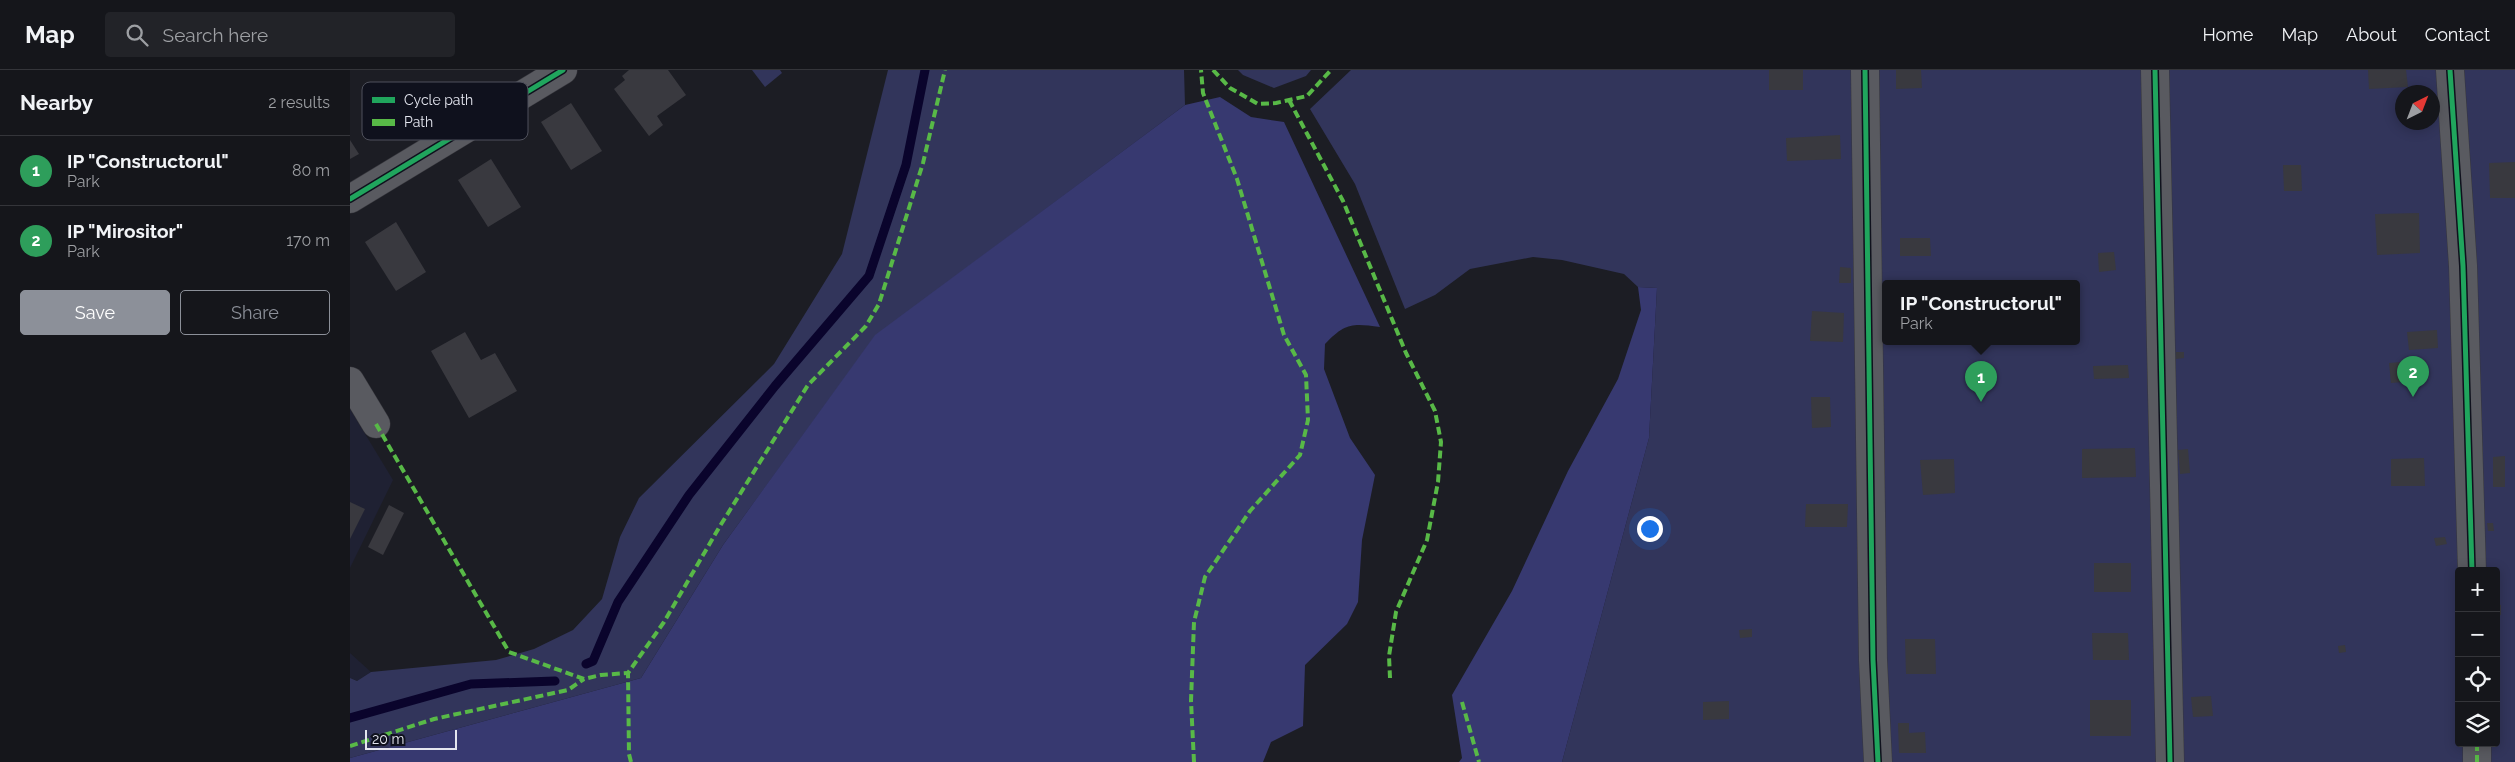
<!DOCTYPE html>
<html lang="en">
<head>
<meta charset="utf-8">
<style>
	:root { --surface:#15161b; --page:#222328; --text:#f1f3f6; --muted:#9d9fa3; --line:#34353a; --accent:#8c9099 }
	body { margin:0; font-family:Raleway,sans-serif; background:var(--page); color:var(--text) }
	.controls { position:absolute; right:15px; bottom:15px; display:grid; overflow:hidden; border-radius:5px; box-shadow:0 2px 12px #0003 }
	.controls button { width:45px; height:45px; display:grid; place-items:center; padding:0; border:0; border-bottom:1px solid var(--line); background:var(--surface); color:var(--text); font:25px sans-serif }
	.compass { position:absolute; left:2045px; top:15px; width:45px; height:45px; border-radius:50%; background:var(--surface); box-shadow:0 2px 12px #0003; rotate:42deg }
	.scale { position:absolute; left:15px; bottom:12px; width:92px; box-sizing:border-box; padding-left:5px; border:2px solid #e4e6ef; border-top:0; font-size:14px; line-height:18px; white-space:nowrap; color:#e4e6ef; -webkit-text-stroke:4px #0f111d; paint-order:stroke }
	.you { position:absolute; left:1299px; top:458px; width:18px; height:18px; margin:-12px; border:4px solid #fff; border-radius:50%; background:#1a73e8; box-shadow:0 0 0 8px #1a73e833 }
	.badge { display:grid; place-items:center; width:32px; height:32px; border-radius:50%; background:var(--accent); color:#fff; font-size:16px; font-weight:700 }
	.pin { position:absolute; translate:-50% -41px; filter:drop-shadow(0 1px 2px #0008) }
	.pin::after { content:''; position:absolute; top:26px; width:18px; height:15px; background:inherit; clip-path:polygon(0 0,100% 0,50% 100%) }
	.popup { position:absolute; left:1532px; top:210px; width:198px; height:65px; box-sizing:border-box; display:grid; place-content:center; border-radius:5px; background:var(--surface); filter:drop-shadow(0 1px 4px #0005); font-size:16px; white-space:nowrap; color:var(--muted) }
	.popup b { font-size:19px; color:var(--text) }
	.popup::after { content:''; position:absolute; left:50%; top:100%; margin-left:-10px; border:10px solid transparent; border-top-color:var(--surface) }
	.list { margin:0; padding:0; list-style:none }
	h2 { display:flex; justify-content:space-between; align-items:center; height:65px; margin:0; padding:0 20px; font-size:21px }
	h2 small { font-size:16px; font-weight:400; color:var(--muted) }
	.list li { display:grid; grid-template-columns:32px 1fr auto; gap:15px; align-items:center; box-sizing:border-box; height:70px; padding:0 20px; border-top:1px solid var(--line) }
	.list b { display:block; font-size:19px; white-space:nowrap }
	.list p { margin:0; font-size:16px; white-space:nowrap; color:var(--muted) }
	.list em { font-size:16px; font-style:normal; color:var(--muted) }
	.actions { display:flex; gap:10px; padding:15px 20px }
	.actions a { flex:1; padding:11px 0; border:1px solid var(--accent); border-radius:5px; text-align:center; font-size:18px; color:var(--accent) }
	.actions .main { background:var(--accent); color:#fff }
	.icon { flex:none; width:28px; height:28px; fill:none; stroke:currentColor; stroke-width:2; stroke-linecap:round; stroke-linejoin:round }
	.map { position:relative; flex:none; width:2165px; height:692px; overflow:hidden }
	header { display:flex; align-items:center; gap:30px; box-sizing:border-box; height:70px; padding:0 25px; background:var(--surface); border-bottom:1px solid var(--line) }
	header strong { font-size:24px }
	nav { display:flex; gap:28px; margin-inline-start:auto; font-size:18px }
	.search { width:350px; height:45px; background:var(--page); display:flex; align-items:center; gap:12px; box-sizing:border-box; padding:0 18px; border-radius:5px; color:var(--muted); font-size:19px }
	main { display:flex }
	aside { flex:1; background:var(--surface) }
	.map>svg:first-child { display:block }
	.built { fill:#1f2133 }
	.green { fill:#32355b; fill-rule:evenodd }
	.forest { fill:#373970 }
	.lines { fill:none; stroke-linecap:round; stroke-linejoin:round }
	.stream { stroke:#0a042c; stroke-width:9 }
	.building { fill:#39393f }
	.street-casing { stroke:#37373d; stroke-width:29 }
	.street { stroke:#595a60; stroke-width:28 }
	.quiet { stroke:#58b947; stroke-width:4; stroke-dasharray:8 4; stroke-linecap:butt }
	.cycleway-casing { stroke:#0f111d; stroke-width:8 }
	.cycleway { stroke:#20a55d; stroke-width:5 }
	.key { fill:#0f111d; stroke:#4f515c; stroke-width:1 }
	.key-label { font-size:14px; fill:#e4e6ef }
</style>
</head>
<body>
<header>
<strong>Map</strong>
<div class="search"><svg class="icon" aria-label="search" viewBox="0 0 24 24"><circle cx="10" cy="10" r="6"/><path d="M15 15l6 6"/></svg>Search here</div>
<nav><a>Home</a><a>Map</a><a>About</a><a>Contact</a></nav>
</header>
<main>
<aside>
<h2>Nearby<small>2 results</small></h2>
<ul class="list">
<li><span class="badge" style="background:#2e9e5b">1</span><div><b>IP &quot;Constructorul&quot;</b><p>Park</p></div><em>80 m</em></li>
<li><span class="badge" style="background:#2e9e5b">2</span><div><b>IP &quot;Mirositor&quot;</b><p>Park</p></div><em>170 m</em></li>
</ul>
<div class="actions"><a class="main">Save</a><a>Share</a></div>
</aside>
<div class="map">
<svg width="2165" height="692" viewBox="0 0 2165 692">
	<rect width="100%" height="100%" fill="#1c1d24"/>
	<g class="built">
		<path d="M0,339L43,410L0,498Z"/>
		<path d="M0,583L21,602L7,611L0,608Z"/>
	</g>
	<g class="green">
		<path d="M402,0H430L432,3L415,17Z"/>
		<path d="M538,0H834L835,35L525,266L373,475L291,608L0,688V608L7,611L21,602L146,590L184,579L223,560L252,529L270,467L289,428L424,294L492,184Z"/>
		<path d="M888,0H961L956,6L924,18L893,5Z"/>
		<path d="M1001,0H2165V692H1212L1299,368L1307,218L1288,217L1274,204L1212,190L1183,187L1120,199L1085,225L1055,239L1005,114L960,39ZM2052,22H2082V52H2052ZM1536,213H1726V271H1536ZM2109,501H2146V673H2109Z"/>
	</g>
	<g class="forest">
		<path d="M870,27L901,47L934,52L1030,257C1002,253 995,253 975,274L974,299L1000,368L1025,405L1012,470L1008,532L997,554L955,595L953,656L921,672L913,692H0V688L291,608L373,475L525,265L835,35Z"/>
		<path d="M1288,217L1307,218L1299,368L1212,692H1109L1112,688L1102,625L1162,521L1218,401L1268,309L1291,240Z"/>
	</g>
	<g class="lines">
		<g class="stream">
			<path d="M236,594L243,591L268,532L339,425L425,316L519,206L556,95L575,0"/>
			<path d="M0,648L121,614L205,611"/>
		</g>
	</g>
	<g class="building">
		<path d="M279,0H318L336,25L307,46L313,55L299,66L264,19L275,10L272,6Z"/>
		<rect x="1419" y="0" width="34" height="20"/>
		<path d="M1546,0H1571L1572,18L1546,19Z"/>
		<path d="M2018,0H2056L2058,17L2019,19Z"/>
		<path d="M221,33L252,81L221,100L191,52Z"/>
		<path d="M1490,65L1491,89L1437,91L1436,68Z"/>
		<path d="M0,70L9,84L0,89Z"/>
		<path d="M141,89L171,137L138,157L108,110Z"/>
		<path d="M2165,92V128H2140L2139,93Z"/>
		<path d="M1933,95H1951L1952,121H1934Z"/>
		<path d="M2069,143L2070,183L2027,185L2025,144Z"/>
		<path d="M46,152L76,202L46,221L15,172Z"/>
		<path d="M1550,168H1580L1581,186H1550Z"/>
		<path d="M1764,182L1766,200L1749,202L1748,183Z"/>
		<path d="M1490,197L1501,198V213H1489Z"/>
		<path d="M1462,241L1494,243L1493,272L1460,271Z"/>
		<path d="M2087,260L2088,278L2059,280L2057,262Z"/>
		<path d="M115,262L131,290L145,283L167,321L119,348L81,281Z"/>
		<path d="M1826,282H1834V288L1826,289Z"/>
		<path d="M2075,290L2077,310L2041,313L2039,293Z"/>
		<path d="M1778,295L1779,308L1744,309L1743,296Z"/>
		<path d="M1461,327H1480L1481,357L1462,358Z"/>
		<path d="M1785,378L1786,407L1732,408V379Z"/>
		<path d="M1838,379L1840,403L1830,404L1828,380Z"/>
		<path d="M2155,386V417H2143V387Z"/>
		<path d="M2074,388L2075,416H2041V389Z"/>
		<path d="M1604,389L1605,423L1573,425L1570,390Z"/>
		<path d="M0,432L15,439L0,469Z"/>
		<path d="M1456,434H1498L1497,457H1455Z"/>
		<path d="M39,435L54,443L33,485L18,477Z"/>
		<path d="M2137,453H2143L2144,461H2138Z"/>
		<path d="M2095,467L2097,474L2086,476L2084,468Z"/>
		<rect x="1744" y="493" width="37" height="29"/>
		<path d="M2146,534L2151,535V545L2146,546Z"/>
		<path d="M1402,559V567L1390,568L1389,560Z"/>
		<path d="M1742,563H1778L1779,590H1743Z"/>
		<path d="M1555,569H1585L1586,604H1556Z"/>
		<path d="M1995,575L1996,582L1989,583L1988,576Z"/>
		<path d="M1861,626L1863,646L1843,647L1841,627Z"/>
		<rect x="1740" y="630" width="41" height="36"/>
		<path d="M1379,631V649L1353,650V632Z"/>
		<path d="M1548,653H1559V663L1575,662L1576,683H1549Z"/>
	</g>
	<g class="lines">
		<defs>
			<g id="street">
				<path d="M1515,0L1523,590L1528,692"/>
				<path d="M1805,0L1820,692"/>
				<path d="M2100,0L2113,196L2122,501"/>
				<path d="M0,129L213,0"/>
				<path d="M0,311L26,354"/>
				<path d="M2127,673V692"/>
			</g>
		</defs>
		<use href="#street" class="street-casing"/>
		<use href="#street" class="street"/>
		<g class="quiet">
			<path d="M863,0L880,18L908,34L926,33L957,26L981,0"/>
			<path d="M939,30L993,131L1056,283L1085,341L1091,372L1088,412L1077,470L1046,542L1039,586L1040,608"/>
			<path d="M26,354L159,582L234,609L251,605L278,603"/>
			<path d="M1112,632L1129,692"/>
			<path d="M2127,673V692"/>
			<path d="M0,676L84,649L218,620L234,609"/>
			<path d="M281,692L279,684L278,603L314,552L370,456L458,315L516,256L529,234L573,93L595,0"/>
			<path d="M844,692L841,631L844,552L855,507L900,441L950,385L958,350L956,305L934,265L887,109L853,23L851,0"/>
		</g>
		<defs>
			<g id="cycleway">
				<path d="M1515,0L1523,590L1528,692"/>
				<path d="M1805,0L1820,692"/>
				<path d="M2100,0L2113,196L2122,501"/>
				<path d="M0,129L213,0"/>
			</g>
		</defs>
		<use href="#cycleway" class="cycleway-casing"/>
		<use href="#cycleway" class="cycleway"/>
	</g>
	<rect x="12" y="12" width="166" height="58" rx="8" class="key"/>
	<rect x="22" y="27" width="23" height="6" fill="#20a55d"/>
	<rect x="22" y="49" width="23" height="7" fill="#58b947"/>
	<g class="key-label">
		<text x="54" y="35">Cycle path</text>
		<text x="54" y="57">Path</text>
	</g>
</svg>
<div class="controls">
<button>+</button>
<button>−</button>
<button><svg class="icon" aria-label="locate" viewBox="0 0 24 24"><circle cx="12" cy="12" r="6"/><path d="M12 2v4M12 18v4M2 12h4M18 12h4"/></svg></button>
<button><svg class="icon" aria-label="layers" viewBox="0 0 24 24"><path d="M12 4l9 5-9 5-9-5zM3 14l9 5 9-5"/></svg></button>
</div>
<svg class="compass" viewBox="-18 -18 36 36"><path d="M0-13l5 13h-10z" fill="#e53935"/><path d="M0 13l5-13h-10z" fill="#9d9fa3"/></svg>
<div class="scale">20 m</div>
<div class="you"></div>
<div class="pin badge" style="left:1631px;top:332px;background:#2e9e5b">1</div>
<div class="popup"><b>IP &quot;Constructorul&quot;</b>Park</div>
<div class="pin badge" style="left:2063px;top:327px;background:#2e9e5b">2</div>
</div>
</main>
</body>
</html>
